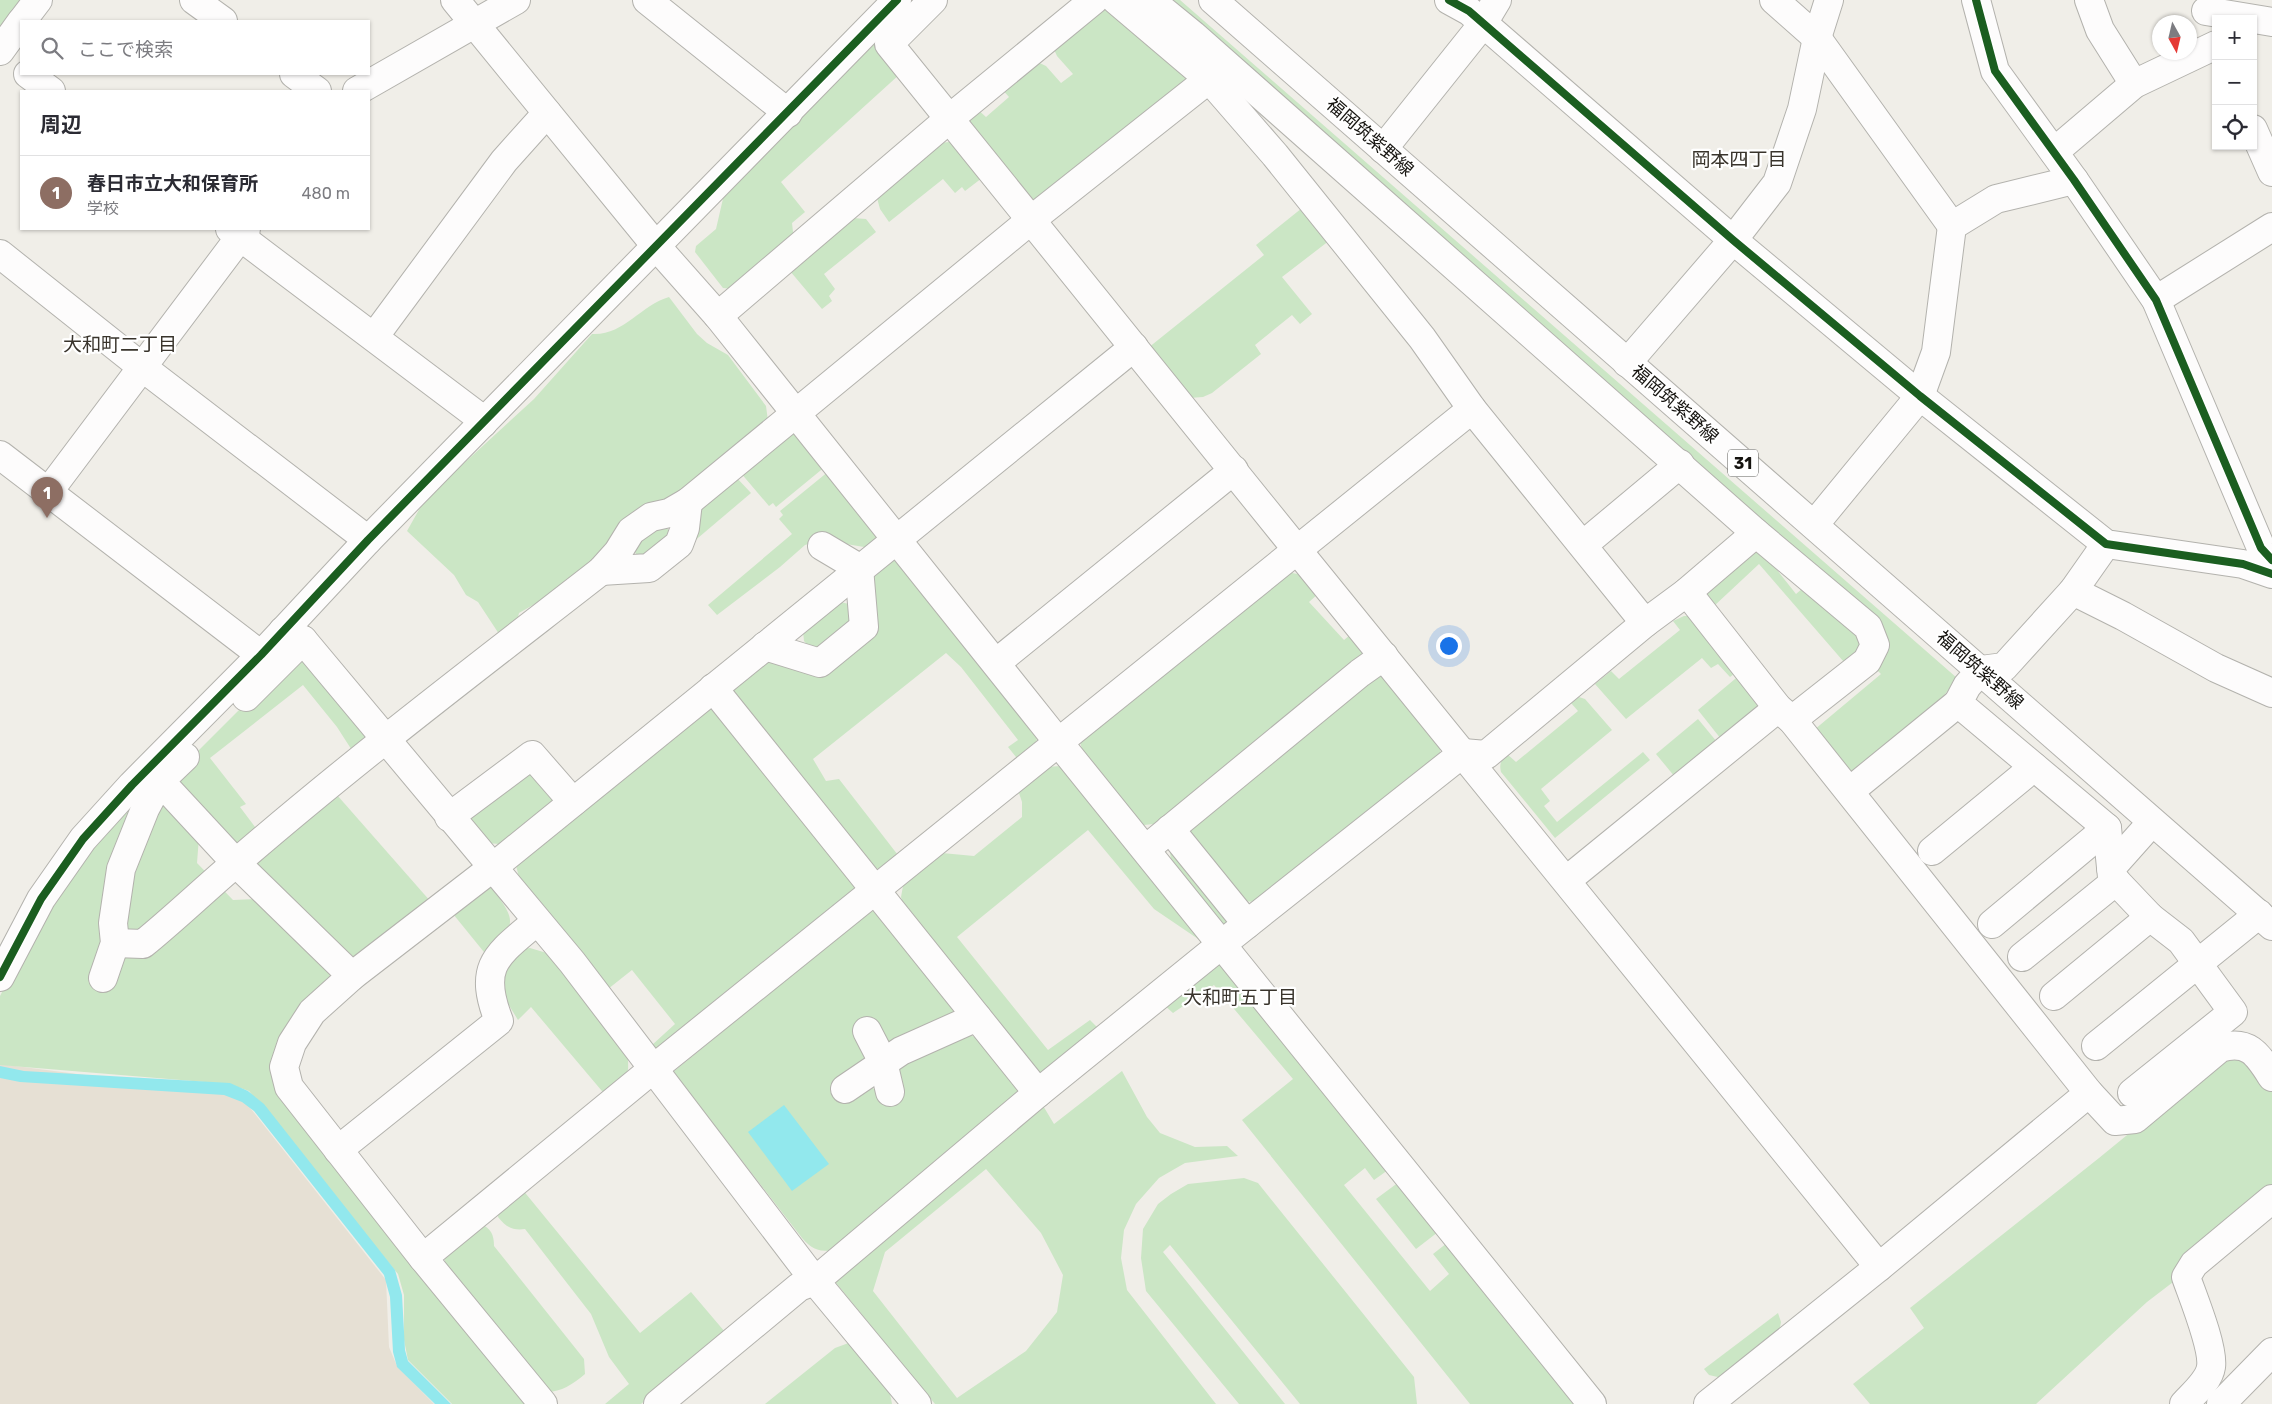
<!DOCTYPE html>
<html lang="ja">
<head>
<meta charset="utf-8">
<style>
	:root { --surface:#fff; --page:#f2f2f3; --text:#2b2b33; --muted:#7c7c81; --line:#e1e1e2; --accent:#62605b }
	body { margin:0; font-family:Rubik,"Noto Sans JP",sans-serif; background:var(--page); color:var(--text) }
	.controls { position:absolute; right:15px; top:15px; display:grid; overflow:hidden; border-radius:0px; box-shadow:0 1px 4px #0004 }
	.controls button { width:45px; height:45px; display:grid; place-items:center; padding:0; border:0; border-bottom:1px solid var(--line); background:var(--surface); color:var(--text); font:25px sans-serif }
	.compass { position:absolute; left:2152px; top:15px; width:45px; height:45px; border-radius:50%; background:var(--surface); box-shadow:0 1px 4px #0004; rotate:172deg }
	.you { position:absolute; left:1448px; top:645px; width:18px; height:18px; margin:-12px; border:4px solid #fff; border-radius:50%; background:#1a73e8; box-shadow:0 0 0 8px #1a73e833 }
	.badge { display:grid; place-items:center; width:32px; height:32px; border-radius:50%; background:var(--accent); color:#fff; font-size:16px; font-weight:700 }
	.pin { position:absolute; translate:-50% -41px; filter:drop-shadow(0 1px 2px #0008) }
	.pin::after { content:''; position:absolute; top:26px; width:18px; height:15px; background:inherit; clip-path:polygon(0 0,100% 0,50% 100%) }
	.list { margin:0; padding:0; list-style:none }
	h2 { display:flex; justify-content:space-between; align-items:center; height:65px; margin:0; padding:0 20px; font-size:21px }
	h2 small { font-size:16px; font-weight:400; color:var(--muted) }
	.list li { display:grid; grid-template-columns:32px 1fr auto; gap:15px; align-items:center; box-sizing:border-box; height:75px; padding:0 20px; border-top:1px solid var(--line) }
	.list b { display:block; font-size:19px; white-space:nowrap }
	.list p { margin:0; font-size:16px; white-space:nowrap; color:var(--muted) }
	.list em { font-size:16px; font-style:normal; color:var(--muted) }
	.icon { flex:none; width:28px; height:28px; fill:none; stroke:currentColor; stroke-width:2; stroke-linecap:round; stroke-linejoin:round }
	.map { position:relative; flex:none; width:2272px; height:1404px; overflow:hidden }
	.search { position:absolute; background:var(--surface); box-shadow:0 1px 4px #0004; left:20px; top:20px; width:350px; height:55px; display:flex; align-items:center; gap:12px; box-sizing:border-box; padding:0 18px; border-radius:0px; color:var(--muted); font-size:19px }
	.panel { position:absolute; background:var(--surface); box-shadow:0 1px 4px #0004; left:20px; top:90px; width:350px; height:140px; border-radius:0px }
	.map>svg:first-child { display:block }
	.built { fill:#e6e0d4 }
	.green { fill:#cbe6c5; fill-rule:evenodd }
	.water { fill:#92e8ed }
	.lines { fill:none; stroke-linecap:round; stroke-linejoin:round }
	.minor-casing { stroke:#b3b2ad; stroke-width:30 }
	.major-casing { stroke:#b3b2ad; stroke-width:30 }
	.minor { stroke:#fdfcfc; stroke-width:28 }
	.major { stroke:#fdfcfc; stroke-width:28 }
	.cycleway-casing { stroke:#fff; stroke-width:11 }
	.cycleway { stroke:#1b5e20; stroke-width:8 }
	.labels { text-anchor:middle; stroke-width:4.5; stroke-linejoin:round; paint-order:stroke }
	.shield { fill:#fff; stroke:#5b5a57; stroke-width:1 }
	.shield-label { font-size:16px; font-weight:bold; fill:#15130f }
	.street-label { font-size:18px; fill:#15130f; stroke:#fff }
	.neighbourhood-label { font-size:19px; fill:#39342c; stroke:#fff }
</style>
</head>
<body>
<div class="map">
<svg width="2272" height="1404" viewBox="0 0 2272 1404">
	<rect width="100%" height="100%" fill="#f0eee8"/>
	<path class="built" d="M0,1064L240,1095L386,1280L389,1347L397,1366L434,1404H0Z"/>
	<g class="green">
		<path d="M0,0H21L0,27Z"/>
		<path d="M914,0L880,44L900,74L781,182L805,212L792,223L794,241L733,289L723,288L695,252L696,246L716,229L725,190Z"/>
		<path d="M1161,0H1180L1957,678L1943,697V703L1850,778L1814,730L1881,674L1872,665L1880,647Z"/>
		<path d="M1106,2L1198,77L1034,206L967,122L976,108L986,117L1009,97L1000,87L1033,60L1046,66L1061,83L1073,74L1057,56L1052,45Z"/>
		<path d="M949,142L957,146L982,178L965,191L962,187L955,193L943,179L889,222L880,209L877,198L940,143Z"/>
		<path d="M1307,204L1334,237L1282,277L1312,314L1300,324L1292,315L1255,345L1261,354L1212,393L1203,397L1189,398L1148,348L1264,255L1256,245Z"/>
		<path d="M853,218L866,219L876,232L824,274L835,289L829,296L832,301L822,309L790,271Z"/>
		<path d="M669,297L697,334L707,343L728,355L766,406L768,421L575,581L519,613L516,626L501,637L478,602L466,595L454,575L407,531L425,499L534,399L592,334C623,336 641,305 669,297Z"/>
		<path d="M790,433L797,434L826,466L776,507L773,503L769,506L740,472Z"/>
		<path d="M829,471L872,526L876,537L875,545L870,548L822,540L805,545L780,567L717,615L708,605L792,534L779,519L783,515L780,511Z"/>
		<path d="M735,476L751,493L692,543L698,510Z"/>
		<path d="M664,526L668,529L670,535L642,557L636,554L634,549L638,537Z"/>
		<path d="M1756,551H1762L1796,594L1809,583L1865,633L1850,669L1759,564L1713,607L1708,601L1707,586L1719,583Z"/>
		<path d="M897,560L1037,736L1036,750L1020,762L1008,747L1018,740L961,667L946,653L813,759L826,781L839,779L901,859L882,870L872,867L727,688L762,660L833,668L873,569L884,562Z"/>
		<path d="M1292,573L1303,575L1318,594L1309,602L1344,640L1350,635L1361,646L1363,655L1163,823L1144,825L1138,821L1083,753L1080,742L1281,576Z"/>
		<path d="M836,601L849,604L856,616L826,650L809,647L804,641L803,631Z"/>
		<path d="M1684,616H1690L1738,671L1730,677L1718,664L1711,668L1702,658L1626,719L1595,684L1611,671L1619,679L1680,630L1673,621Z"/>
		<path d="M304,656L366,730L365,741L355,755L337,727L303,685L210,758L246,804L240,807L258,831L242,845L228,844L173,776L291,658Z"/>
		<path d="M1374,674H1384L1440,747V753L1436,760L1260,902L1236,901L1180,831Z"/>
		<path d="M1741,674L1761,705L1721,739L1698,710Z"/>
		<path d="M1579,697L1585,699L1612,730L1541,789L1550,801L1544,806L1557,822L1643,752L1650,760L1555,838L1501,772C1499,764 1501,760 1507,754L1516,762L1578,711L1571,703Z"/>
		<path d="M711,702L859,889L660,1055L652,1045L675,1024L632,970L608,989L520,882L515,861Z"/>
		<path d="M1698,719L1717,742L1675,777L1656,754Z"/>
		<path d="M530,765L558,799L500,844L485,843L468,826L471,810Z"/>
		<path d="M1061,766L1207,945L1154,909L1088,830L957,937L1048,1050L1090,1020L1102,1032L1041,1079L905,910L901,897L903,886L942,853L974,856L1022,817V802L1017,787L1045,767Z"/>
		<path d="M146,783L199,837L197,863L233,900L259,899L327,963L330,976L327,987L277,1060L527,1404H452L408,1360L404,1340V1295L398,1274L249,1091L229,1084L0,1065V996L45,908L86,850Z"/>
		<path d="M337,795L431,902L362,958L351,960L257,873L256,857Z"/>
		<path d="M1169,847L1231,915L1228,922L1224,924L1219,921L1177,868L1171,859Z"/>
		<path d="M485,887L492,888C519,924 514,923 488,957L449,909Z"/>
		<path d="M873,911L882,914L956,1006V1019L871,1050L870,1085L885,1101L899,1064L970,1035L985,1042L1025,1093L830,1251C816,1251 811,1248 802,1238L673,1072L867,914Z"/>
		<path d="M530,948L550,954L627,1052C631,1079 625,1080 607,1097L531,1007L518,1020L497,986L516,950Z"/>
		<path d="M1217,959L1388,1170L1374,1180L1365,1168L1344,1185L1430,1291L1449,1274L1433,1254L1447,1243L1578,1404H1470L1242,1120L1293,1079L1214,985L1173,1013L1163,1004Z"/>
		<path d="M2239,1051L2272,1087V1187L2181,1276L2147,1302L2036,1404H1870L1853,1384L1924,1328L1910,1308L2099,1158L2225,1055Z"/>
		<path d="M1122,1071L1147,1117L1160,1133L1195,1147L1227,1146L1238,1156L1185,1163L1159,1178L1136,1204L1124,1230L1121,1258L1127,1290L1216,1404H935L832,1278L1042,1104L1054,1124ZM986,1169L1041,1233L1063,1275L1057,1312L1026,1351L957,1398L873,1291L885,1252Z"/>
		<path d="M1244,1178L1258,1183L1414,1377L1417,1404H1300L1170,1245L1163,1252L1285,1404H1239L1146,1291L1141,1258L1143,1229L1158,1204L1171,1194L1188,1184Z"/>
		<path d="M1399,1182L1438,1232L1416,1249L1376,1199Z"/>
		<path d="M522,1189L640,1333L691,1292L725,1332L641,1404H605L629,1384L609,1357L591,1314L525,1229C512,1231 505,1226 498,1217L499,1208Z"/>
		<path d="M480,1223C491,1229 494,1234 494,1246L584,1359L585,1374C573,1384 562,1392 546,1392L445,1262L444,1250Z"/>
		<path d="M1778,1313L1781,1322L1779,1333L1722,1378L1709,1375L1704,1369Z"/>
		<path d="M854,1341L888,1383L892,1404H765L835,1348Z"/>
	</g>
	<g class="water">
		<path d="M0,1066L24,1071L230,1083L248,1091L264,1104L395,1270L402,1295L405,1350L408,1361L451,1404H435L397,1367L393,1352L390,1297L384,1275L254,1111L242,1102L224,1095L20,1082L0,1078Z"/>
		<path d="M784,1105L829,1164L792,1191L748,1132Z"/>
	</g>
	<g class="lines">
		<defs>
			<g id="minor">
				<path d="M194,0L223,21"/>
				<path d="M455,0L656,246L718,316L1059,743L1592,1404"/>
				<path d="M647,0L788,113"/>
				<path d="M933,0L889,44L1298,551L1879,1267"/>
				<path d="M1116,0L1209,79L1275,155L1422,338L1472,409L1645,623L1687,592L1778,708L1792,720L2089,1093L1879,1267L1708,1404"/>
				<path d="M1150,0L1193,35L1756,533"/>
				<path d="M1449,0L1469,11L1733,240L1920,396L2106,544L2243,564L2272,574"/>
				<path d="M1774,0L1817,38L1952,226"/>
				<path d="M1976,0L1995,71L2074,180L2156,300L2261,548L2272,560"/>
				<path d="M2089,0L2100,30L2134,84"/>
				<path d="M2206,11L2272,22"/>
				<path d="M28,74L51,91"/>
				<path d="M294,74L317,91"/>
				<path d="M357,91L516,0"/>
				<path d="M2253,129L2272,172"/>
				<path d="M1383,149L1482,25L1497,0"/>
				<path d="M2054,152L2134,84L2216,45"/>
				<path d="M230,229L474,413L483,423"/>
				<path d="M0,254L142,367L368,540"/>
				<path d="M2156,300L2272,227"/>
				<path d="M718,316L949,119L1094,0"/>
				<path d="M374,337L504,161L547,113"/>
				<path d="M1627,363L1733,240L1777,183L1802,109L1817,38L1829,0"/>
				<path d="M0,455L261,655"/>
				<path d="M49,491L246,229"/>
				<path d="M1814,525L1920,396L1936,352L1952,226L1996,199L2074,180"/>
				<path d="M2106,544L2073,591L2004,667L1981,670L1967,686L1958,703L2107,828L2112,877L2150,917L2181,941L2233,1012L2132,1093"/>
				<path d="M1583,545L1680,464"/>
				<path d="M601,571L649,568L679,544L685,528L688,502"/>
				<path d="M2073,591L2123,616L2216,668L2272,693"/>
				<path d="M1687,592L1756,533L1868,627L1875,645L1867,661L1792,720"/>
				<path d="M283,631L303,640L572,962L815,1281L917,1404"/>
				<path d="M765,646L820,663L864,627L859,568L822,546"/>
				<path d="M996,663L1234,470"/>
				<path d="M713,688L1038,1093"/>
				<path d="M246,697L303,640"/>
				<path d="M185,757L160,781L236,863L352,976"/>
				<path d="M1850,791L1958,703"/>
				<path d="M449,817L532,755L573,802"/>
				<path d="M1170,829L1247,924"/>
				<path d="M1146,849L1360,673L1384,656"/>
				<path d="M1932,851L2034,767"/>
				<path d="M2111,868L2152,822"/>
				<path d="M1567,880L1778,708"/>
				<path d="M1992,924L2107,828"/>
				<path d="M115,943L143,944C175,918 205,889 237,862C355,760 479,666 601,571L618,552L631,531L651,517L669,513L688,502L1031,220L1209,79"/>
				<path d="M2022,957L2116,881"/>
				<path d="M0,977L41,899L83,839L132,785L261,655L368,540L897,0"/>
				<path d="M103,978L115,943L113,923L121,869L145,809L160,781"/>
				<path d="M2054,996L2150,917"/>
				<path d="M867,1031L883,1062L890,1092"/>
				<path d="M2096,1046L2259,914"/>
				<path d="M845,1089L901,1051L977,1017"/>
				<path d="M2089,1093L2115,1121L2135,1119L2220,1048C2249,1039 2258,1055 2272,1077"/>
				<path d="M338,1150L499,1021C477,965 497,955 537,921"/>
				<path d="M423,1258L653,1069L1472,409"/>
				<path d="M543,1404L423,1258L289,1087L284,1067L292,1043L312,1012L352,976L492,868L1134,347"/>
				<path d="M658,1404L799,1287L815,1281L1038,1093L1222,944L1463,753L1486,755L1645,623"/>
				<path d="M2184,1404C2193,1394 2209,1381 2211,1367C2214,1348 2193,1297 2186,1277L2194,1264L2272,1199"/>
			</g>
			<g id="major">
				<path d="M1213,0L2272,926"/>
				<path d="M22,21L38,0"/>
				<path d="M0,51L21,22"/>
				<path d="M2221,1404L2272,1352"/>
			</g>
		</defs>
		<use href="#minor" class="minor-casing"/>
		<use href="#major" class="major-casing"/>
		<use href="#minor" class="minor"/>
		<use href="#major" class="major"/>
		<defs>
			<g id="cycleway">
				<path d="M1449,0L1469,11L1733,240L1920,396L2106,544L2243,564L2272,574"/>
				<path d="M1976,0L1995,71L2074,180L2156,300L2261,548L2272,560"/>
				<path d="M0,977L41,899L83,839L132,785L261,655L368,540L897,0"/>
			</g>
		</defs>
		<use href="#cycleway" class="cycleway-casing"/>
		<use href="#cycleway" class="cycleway"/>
	</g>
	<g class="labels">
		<rect class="shield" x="1728" y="449.5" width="30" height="27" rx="4"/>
		<g class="shield-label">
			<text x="1743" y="469">31</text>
		</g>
		<g class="street-label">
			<text transform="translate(1370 137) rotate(41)" y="6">福岡筑紫野線</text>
			<text transform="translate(1675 404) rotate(41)" y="6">福岡筑紫野線</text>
			<text transform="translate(1980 670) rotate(41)" y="6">福岡筑紫野線</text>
		</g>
		<g class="neighbourhood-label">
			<text x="1739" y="166">岡本四丁目</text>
			<text x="120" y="351">大和町二丁目</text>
			<text x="1240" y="1004">大和町五丁目</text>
		</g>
	</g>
</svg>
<div class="controls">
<button>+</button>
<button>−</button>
<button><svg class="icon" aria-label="locate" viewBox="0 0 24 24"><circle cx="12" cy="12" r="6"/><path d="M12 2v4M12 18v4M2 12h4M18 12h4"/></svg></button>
</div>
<svg class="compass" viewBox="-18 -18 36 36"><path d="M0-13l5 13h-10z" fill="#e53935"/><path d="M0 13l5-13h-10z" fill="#7c7c81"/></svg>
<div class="you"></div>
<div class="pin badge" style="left:47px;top:518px;background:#8d6e63">1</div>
<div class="search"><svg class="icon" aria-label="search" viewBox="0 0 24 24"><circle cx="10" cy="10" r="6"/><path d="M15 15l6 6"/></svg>ここで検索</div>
<section class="panel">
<h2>周辺<small></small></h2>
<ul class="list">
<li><span class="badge" style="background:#8d6e63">1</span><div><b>春日市立大和保育所</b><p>学校</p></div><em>480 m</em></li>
</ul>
</section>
</div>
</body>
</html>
